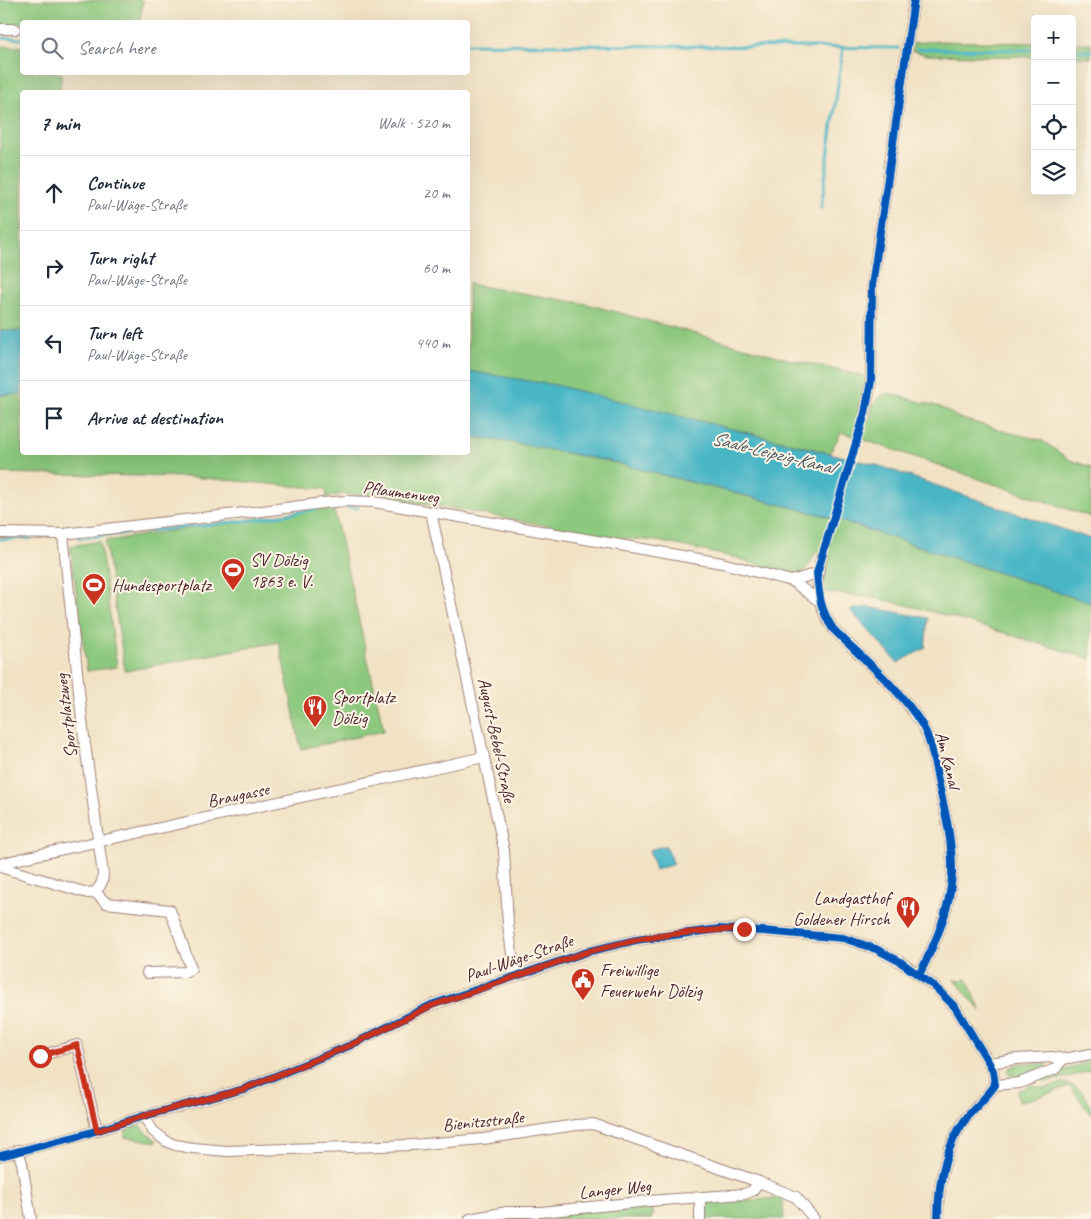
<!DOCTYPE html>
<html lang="en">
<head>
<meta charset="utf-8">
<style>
	:root { --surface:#fff; --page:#f2f2f3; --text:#1f2937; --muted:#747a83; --line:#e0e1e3 }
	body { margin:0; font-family:Caveat,sans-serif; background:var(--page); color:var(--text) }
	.controls { position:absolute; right:15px; top:15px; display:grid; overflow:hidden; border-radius:5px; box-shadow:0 5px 20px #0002 }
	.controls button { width:45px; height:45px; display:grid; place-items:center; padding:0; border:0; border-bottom:1px solid var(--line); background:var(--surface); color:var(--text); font:25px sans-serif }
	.stop { position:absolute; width:15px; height:15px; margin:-11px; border:4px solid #c8321e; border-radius:50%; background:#fff }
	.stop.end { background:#c8321e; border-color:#fff; box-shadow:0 1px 5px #0008 }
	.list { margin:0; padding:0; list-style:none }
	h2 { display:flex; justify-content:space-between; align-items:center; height:65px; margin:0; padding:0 20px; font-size:21px }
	h2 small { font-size:16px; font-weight:400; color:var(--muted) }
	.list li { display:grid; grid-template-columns:32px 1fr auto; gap:15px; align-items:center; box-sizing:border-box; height:75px; padding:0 20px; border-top:1px solid var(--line) }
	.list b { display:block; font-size:19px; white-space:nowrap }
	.list p { margin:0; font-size:16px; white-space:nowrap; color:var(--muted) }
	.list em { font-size:16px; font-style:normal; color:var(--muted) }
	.icon { flex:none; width:28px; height:28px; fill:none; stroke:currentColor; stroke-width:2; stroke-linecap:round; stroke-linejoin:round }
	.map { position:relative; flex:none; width:1091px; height:1219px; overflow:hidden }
	.search { position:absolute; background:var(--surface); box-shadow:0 5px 20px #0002; left:20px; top:20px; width:450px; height:55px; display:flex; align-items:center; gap:12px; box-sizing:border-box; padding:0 18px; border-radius:5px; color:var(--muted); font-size:19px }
	.panel { position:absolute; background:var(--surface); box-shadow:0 5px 20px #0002; left:20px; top:90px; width:450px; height:365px; border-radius:5px }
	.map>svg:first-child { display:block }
	.green { fill:#8cc87e; stroke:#6b7454 }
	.water { fill:#4ab6c6; stroke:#4a6a78 }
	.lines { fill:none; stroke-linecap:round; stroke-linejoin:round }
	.stream { stroke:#4ab6c6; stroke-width:3 }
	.street-tunnel { stroke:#d0bba5; stroke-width:10; stroke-dasharray:10 5; stroke-linecap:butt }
	.street-casing { stroke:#9e8078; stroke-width:12 }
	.street { stroke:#fff; stroke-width:10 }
	.cycleway-casing { stroke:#fcf5e5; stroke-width:11 }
	.cycleway { stroke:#0057b8; stroke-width:8 }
	.route { stroke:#c8321e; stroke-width:6 }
	.labels { text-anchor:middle; stroke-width:4; stroke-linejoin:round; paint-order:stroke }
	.street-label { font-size:18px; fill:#4a1f2b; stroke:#fcf5e5 }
	.poi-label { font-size:18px; fill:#4a1f2b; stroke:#fcf5e5; text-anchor:start }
	.water-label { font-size:19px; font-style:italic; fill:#4a5461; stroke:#fcf5e5 }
</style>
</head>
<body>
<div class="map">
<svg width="1091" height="1219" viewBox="0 0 1091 1219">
	<rect width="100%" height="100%" fill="#fcf5e5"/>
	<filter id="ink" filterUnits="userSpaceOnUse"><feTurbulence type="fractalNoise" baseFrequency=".02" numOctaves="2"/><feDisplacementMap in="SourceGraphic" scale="10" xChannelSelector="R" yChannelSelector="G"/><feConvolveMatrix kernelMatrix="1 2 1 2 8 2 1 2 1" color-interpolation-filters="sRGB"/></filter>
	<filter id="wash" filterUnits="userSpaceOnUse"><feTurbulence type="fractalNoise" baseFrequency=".0096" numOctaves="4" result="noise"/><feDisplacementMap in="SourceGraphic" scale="20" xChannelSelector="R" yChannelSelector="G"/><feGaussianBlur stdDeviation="1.12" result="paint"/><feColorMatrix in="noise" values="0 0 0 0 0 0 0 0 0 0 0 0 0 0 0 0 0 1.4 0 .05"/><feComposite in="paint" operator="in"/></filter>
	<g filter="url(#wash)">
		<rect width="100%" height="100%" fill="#f1e2c4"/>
		<g class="green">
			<path d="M0,0H143L140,22H22V25H0Z"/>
			<path d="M936,41L1035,43V57L927,55L912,51L913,43Z"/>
			<path d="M1072,43H1091V58L1072,57Z"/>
			<path d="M0,46L22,47V72L62,73L59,92H22V331L0,330Z"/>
			<path d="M468,284L587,304L792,360L865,376L866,382L857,416L869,420L873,405L879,397L888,393L940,407L959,418L1007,432L1041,440L1070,460L1091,467V517L841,432L830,453L741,431L468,371Z"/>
			<path d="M22,394V452H468V436L509,442L608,461L826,516L1091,603V659L941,614L882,599L825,592L824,574L830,556L816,552L808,567L801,574L792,576L737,558L658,541L616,538L388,497L343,494L327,498L326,489L192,477L0,473V395Z"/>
			<path d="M333,506L384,731L301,749L279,642L125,671L105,541Z"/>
			<path d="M100,541L117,667L87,671L70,546Z"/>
			<path d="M954,979L961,981L967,979L981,1011Z"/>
			<path d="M1091,1060V1070C1077,1076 1061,1079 1045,1082L1042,1079Z"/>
			<path d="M1021,1063L1047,1064L1048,1067C1035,1072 1022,1083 1009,1074L1008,1071L1010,1068Z"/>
			<path d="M1062,1083C1079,1084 1091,1098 1091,1115L1070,1086L1038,1097L1019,1102L1017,1091L1032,1084C1047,1091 1046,1087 1062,1083Z"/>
			<path d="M139,1125L157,1141L156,1142L125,1137L126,1128Z"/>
			<path d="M782,1198L784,1219H707L706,1203Z"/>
			<path d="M652,1205V1219H498Z"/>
		</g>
		<g class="water">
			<path d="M0,330L22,331V394L0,395Z"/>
			<path d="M468,371L555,385L877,465L1091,539V603L826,516L608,461L509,442L468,436Z"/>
			<path d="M868,607L928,618L925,648L898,663L850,610Z"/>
			<path d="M663,846H666L674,864L655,870L649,850Z"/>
		</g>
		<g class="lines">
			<g class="stream">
				<path d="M0,38L22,39"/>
				<path d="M468,44L898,48"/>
				<path d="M917,49L1035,50"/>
				<path d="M1072,51H1091"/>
				<path d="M821,208L843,48"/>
				<path d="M339,506L358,508"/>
				<path d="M79,538L254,520L316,509"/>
				<path d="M0,539L31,538"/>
			</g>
		</g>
	</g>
	<g filter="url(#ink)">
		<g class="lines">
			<path class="street-tunnel" d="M822,556L865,413"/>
			<defs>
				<g id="street">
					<path d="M0,29H15"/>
					<path d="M865,413L871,381L872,286L914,0"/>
					<path d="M431,512L504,850L508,924L515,976"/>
					<path d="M0,533L63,534L262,511L323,503L345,501L374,502L722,563L792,581L817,573"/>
					<path d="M63,534L83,730L103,874C103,882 101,886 95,892"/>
					<path d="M822,556C814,583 817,605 833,629C862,658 896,685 919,720C931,737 934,760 938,781C945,811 953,843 952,875C950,910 935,944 919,975"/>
					<path d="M792,581L819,601"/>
					<path d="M0,866L3,863L32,856L484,757"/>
					<path d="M0,867L77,890L88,893L95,892"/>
					<path d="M95,892L106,903L170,910L191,968L186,972L147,973"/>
					<path d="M40,1056L77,1045L97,1131"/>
					<path d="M989,1063L1016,1059L1052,1057L1063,1059L1091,1054"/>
					<path d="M995,1085L1020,1083L1055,1069L1063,1059"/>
					<path d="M144,1116L153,1131L166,1141L175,1145L193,1148L227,1151L412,1145L483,1139L576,1125L593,1124L759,1182L796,1197L814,1219"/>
					<path d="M18,1150L22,1163L31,1219"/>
					<path d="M0,1156L82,1135L144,1116L244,1089L351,1045L431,1005L590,951L636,940L719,929L763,931L843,938L876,949L899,961L934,986L955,1007L989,1063L993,1071L995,1085"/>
					<path d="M700,1198V1219"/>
					<path d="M470,1219L507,1212H541L649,1201L744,1194L752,1191L759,1182"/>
					<path d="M938,1219C938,1184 945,1146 967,1117C976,1106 987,1097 995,1085"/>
				</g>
			</defs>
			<use href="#street" class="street-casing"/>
			<use href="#street" class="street"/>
			<defs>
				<g id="cycleway">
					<path d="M914,0L872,286L871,381L865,413L817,573C819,596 820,609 833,629C862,658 896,685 919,720C931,737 934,760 938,781C945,811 953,843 952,875C950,910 935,944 919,975"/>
					<path d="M0,1156L82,1135L144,1116L244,1089L351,1045L431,1005L590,951L636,940L719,929L763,931L843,938L876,949L899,961L934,986L955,1007L989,1063L993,1071L995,1085C987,1097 976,1106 967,1117C945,1146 938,1184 938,1219"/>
				</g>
			</defs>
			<use href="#cycleway" class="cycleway-casing"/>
			<use href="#cycleway" class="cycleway"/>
		</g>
	</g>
	<g class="lines" filter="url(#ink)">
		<path class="route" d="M40,1056L77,1045L97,1131L144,1116L244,1089L351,1045L431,1006L590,951L636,940L673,934L719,930L744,929"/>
	</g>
	<defs>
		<symbol id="stadium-pin" viewBox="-11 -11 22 30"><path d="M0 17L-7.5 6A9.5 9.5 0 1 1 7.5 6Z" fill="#c8321e" stroke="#fcf5e5"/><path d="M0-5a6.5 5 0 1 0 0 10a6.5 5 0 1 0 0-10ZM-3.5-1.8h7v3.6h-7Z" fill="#fff"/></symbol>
		<symbol id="restaurant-pin" viewBox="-11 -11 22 30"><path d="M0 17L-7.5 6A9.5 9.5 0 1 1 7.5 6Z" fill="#c8321e" stroke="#fcf5e5"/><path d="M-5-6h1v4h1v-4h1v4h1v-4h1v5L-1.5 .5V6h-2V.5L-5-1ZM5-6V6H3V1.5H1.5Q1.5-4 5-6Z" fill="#fff"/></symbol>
		<symbol id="civic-pin" viewBox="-11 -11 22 30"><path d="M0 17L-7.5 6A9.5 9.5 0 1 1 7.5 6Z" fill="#c8321e" stroke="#fcf5e5"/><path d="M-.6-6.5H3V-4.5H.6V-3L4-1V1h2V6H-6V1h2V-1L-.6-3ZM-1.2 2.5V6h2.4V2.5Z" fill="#fff"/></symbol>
	</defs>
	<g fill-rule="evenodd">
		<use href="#stadium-pin" x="219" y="556" width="28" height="38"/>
		<use href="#stadium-pin" x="80" y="571" width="28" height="38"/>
		<use href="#restaurant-pin" x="301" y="693" width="28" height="38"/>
		<use href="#restaurant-pin" x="894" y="894" width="28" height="38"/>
		<use href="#civic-pin" x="569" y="966" width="28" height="38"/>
	</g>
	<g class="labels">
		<g class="street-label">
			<text transform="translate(401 492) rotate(8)" y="6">Pflaumenweg</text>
			<text transform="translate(66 716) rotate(-97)" y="6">Sportplatzweg</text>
			<text transform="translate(497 740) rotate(78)" y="6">August-Bebel-Straße</text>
			<text transform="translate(948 760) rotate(76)" y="6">Am Kanal</text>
			<text transform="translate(238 795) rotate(-12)" y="6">Braugasse</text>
			<text transform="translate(519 958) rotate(-19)" y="6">Paul-Wäge-Straße</text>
			<text transform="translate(483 1121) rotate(-6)" y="6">Bienitzstraße</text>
			<text transform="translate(615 1189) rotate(-6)" y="6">Langer Weg</text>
		</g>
		<g class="poi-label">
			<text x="250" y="566">SV Dölzig<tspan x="250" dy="21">1863 e. V.</tspan></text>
			<text x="112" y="591">Hundesportplatz</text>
			<text x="332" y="703">Sportplatz<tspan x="332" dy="21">Dölzig</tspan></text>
			<text x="890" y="904" text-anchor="end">Landgasthof<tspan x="890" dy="21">Goldener Hirsch</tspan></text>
			<text x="600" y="976">Freiwillige<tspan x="600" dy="21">Feuerwehr Dölzig</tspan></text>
		</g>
		<g class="water-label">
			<text transform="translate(773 452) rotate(14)" y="7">Saale-Leipzig-Kanal</text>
		</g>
	</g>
</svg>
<div class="controls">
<button>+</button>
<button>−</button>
<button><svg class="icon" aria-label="locate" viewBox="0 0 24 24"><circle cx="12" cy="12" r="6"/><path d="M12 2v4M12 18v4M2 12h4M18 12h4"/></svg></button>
<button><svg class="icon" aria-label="layers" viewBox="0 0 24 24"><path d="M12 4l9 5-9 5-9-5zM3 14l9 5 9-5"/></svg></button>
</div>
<div class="stop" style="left:40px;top:1056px"></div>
<div class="stop end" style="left:744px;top:929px"></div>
<div class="search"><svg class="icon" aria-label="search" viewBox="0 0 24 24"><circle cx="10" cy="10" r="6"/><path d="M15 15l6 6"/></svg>Search here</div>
<section class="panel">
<h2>7 min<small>Walk · 520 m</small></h2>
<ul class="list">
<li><svg class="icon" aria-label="ahead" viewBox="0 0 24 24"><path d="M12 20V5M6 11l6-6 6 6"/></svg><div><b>Continue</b><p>Paul-Wäge-Straße</p></div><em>20 m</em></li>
<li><svg class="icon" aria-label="right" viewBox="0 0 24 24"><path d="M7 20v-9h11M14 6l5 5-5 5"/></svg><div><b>Turn right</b><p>Paul-Wäge-Straße</p></div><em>60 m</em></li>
<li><svg class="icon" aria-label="left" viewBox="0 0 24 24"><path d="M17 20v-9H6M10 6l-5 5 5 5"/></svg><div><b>Turn left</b><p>Paul-Wäge-Straße</p></div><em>440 m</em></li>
<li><svg class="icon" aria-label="arrive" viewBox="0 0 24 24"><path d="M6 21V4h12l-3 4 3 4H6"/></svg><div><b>Arrive at destination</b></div></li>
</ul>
</section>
</div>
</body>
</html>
